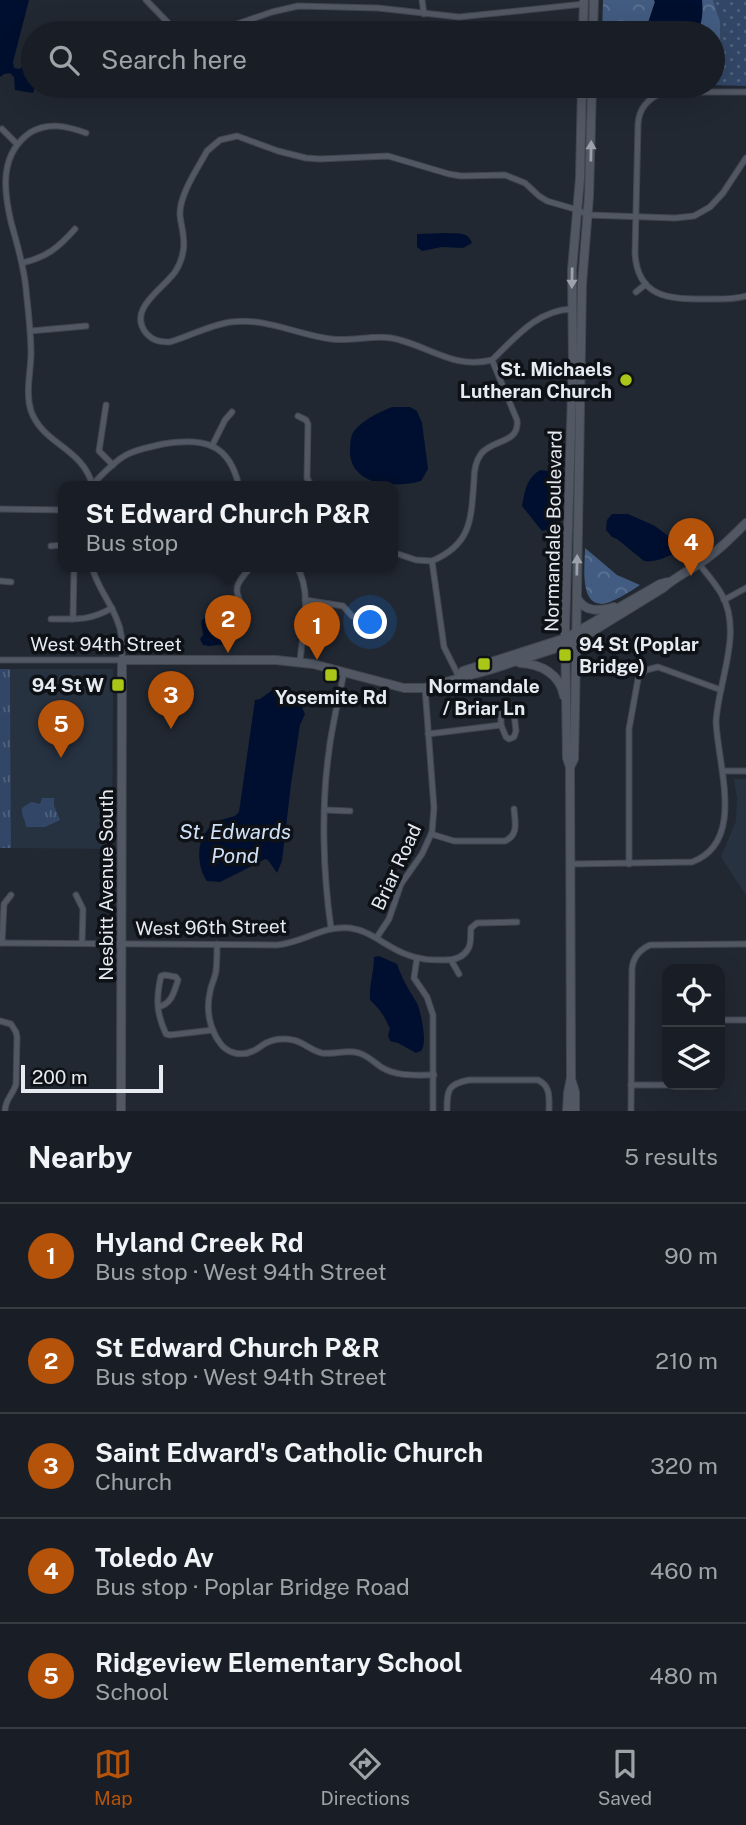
<!DOCTYPE html>
<html lang="en">
<head>
<meta charset="utf-8">
<style>
	:root { --surface:#191e26; --page:#22272e; --text:#f1f3f6; --muted:#9fa2a7; --line:#373c43; --accent:#b45309 }
	body { margin:0; font-family:"Public Sans",sans-serif; background:var(--page); color:var(--text) }
	.controls { position:absolute; right:21px; bottom:21px; display:grid; overflow:hidden; border-radius:14px; box-shadow:0 7px 28px #0002 }
	.controls button { width:63px; height:63px; display:grid; place-items:center; padding:0; border:0; border-bottom:2px solid var(--line); background:var(--surface); color:var(--text); font:35px sans-serif }
	.scale { position:absolute; left:21px; bottom:18px; width:142px; box-sizing:border-box; padding-left:7px; border:4px solid #e6eaf1; border-top:0; font-size:19px; line-height:24px; white-space:nowrap; color:#e6eaf1; -webkit-text-stroke:5px #0e1115; paint-order:stroke }
	.you { position:absolute; left:371px; top:623px; width:24px; height:24px; margin:-18px; border:5px solid #fff; border-radius:50%; background:#1a73e8; box-shadow:0 0 0 10px #1a73e833 }
	.badge { display:grid; place-items:center; width:46px; height:46px; border-radius:50%; background:var(--accent); color:#fff; font-size:23px; font-weight:700 }
	.pin { position:absolute; translate:-50% -58px; filter:drop-shadow(0 2px 4px #0008) }
	.pin::after { content:''; position:absolute; top:37px; width:24px; height:21px; background:inherit; clip-path:polygon(0 0,100% 0,50% 100%) }
	.popup { position:absolute; left:58px; top:481px; width:340px; height:91px; box-sizing:border-box; display:grid; place-content:center; border-radius:14px; background:var(--surface); filter:drop-shadow(0 2px 5px #0005); font-size:23px; white-space:nowrap; color:var(--muted) }
	.popup b { font-size:26px; color:var(--text) }
	.popup::after { content:''; position:absolute; left:50%; top:100%; margin-left:-14px; border:14px solid transparent; border-top-color:var(--surface) }
	.list { margin:0; padding:0; list-style:none }
	h2 { display:flex; justify-content:space-between; align-items:center; height:91px; margin:0; padding:0 28px; font-size:30px }
	h2 small { font-size:23px; font-weight:400; color:var(--muted) }
	.list li { display:grid; grid-template-columns:46px 1fr auto; gap:21px; align-items:center; box-sizing:border-box; height:105px; padding:0 28px; border-top:2px solid var(--line) }
	.list b { display:block; font-size:26px; white-space:nowrap }
	.list p { margin:0; font-size:23px; white-space:nowrap; color:var(--muted) }
	.list em { font-size:23px; font-style:normal; color:var(--muted) }
	.icon { flex:none; width:38px; height:38px; fill:none; stroke:currentColor; stroke-width:2; stroke-linecap:round; stroke-linejoin:round }
	.map { position:relative; flex:none; width:746px; height:1111px; overflow:hidden }
	.search { position:absolute; background:var(--surface); box-shadow:0 7px 28px #0002; left:21px; right:21px; top:21px; height:77px; display:flex; align-items:center; gap:18px; box-sizing:border-box; padding:0 24px; border-radius:38px; color:var(--muted); font-size:26px }
	.sheet { height:616px; background:var(--surface) }
	nav { display:flex; justify-content:space-around; align-items:center; box-sizing:border-box; height:98px; border-top:2px solid var(--line); background:var(--surface); font-size:19px; color:var(--muted) }
	nav a { display:grid; justify-items:center; gap:4px }
	nav .on { color:var(--accent) }
	.map>svg:first-child { display:block }
	.built { fill:#273241 }
	.grass { fill:url(#grass-dots) }
	.forest { fill:url(#forest-crowns) }
	.park { fill:url(#park-tufts) }
	.water { fill:#000f2f }
	.lines { fill:none; stroke-linecap:round; stroke-linejoin:round }
	.street-casing { stroke:#40454e; stroke-width:7 }
	.secondary-casing { stroke:#40454e; stroke-width:10 }
	.street { stroke:#515864; stroke-width:5 }
	.secondary { stroke:#515864; stroke-width:8 }
	.oneway { fill:#9ca1aa }
	.poi-dot { fill:#aac718; stroke:#0e1115; stroke-width:2.5 }
	.labels { text-anchor:middle; stroke-width:7; stroke-linejoin:round; paint-order:stroke }
	.poi-label { font-size:19px; font-weight:bold; fill:#e6eaf1; stroke:#0e1115; text-anchor:end }
	.street-label { font-size:19px; fill:#e6eaf1; stroke:#0e1115 }
	.water-label { font-size:21px; font-style:italic; fill:#d0e1fa; stroke:#0e1115 }
</style>
</head>
<body>
<div class="map">
<svg width="746" height="1111" viewBox="0 0 746 1111">
	<defs>
		<pattern id="grass-dots" width="8" height="8" patternUnits="userSpaceOnUse" patternTransform="scale(1.75)"><rect width="8" height="8" fill="#324767"/><path d="M2 2h.1M6 6h.1" fill="none" stroke="#50627d" stroke-width="1.8" stroke-linecap="round"/></pattern>
		<pattern id="forest-crowns" width="20" height="18" patternUnits="userSpaceOnUse" patternTransform="scale(1.75)"><rect width="20" height="18" fill="#425b80"/><path d="M2 6a3 3 0 1 1 6 0M12 15a3 3 0 1 1 6 0" fill="none" stroke="#5d7392"/></pattern>
		<pattern id="park-tufts" width="24" height="20" patternUnits="userSpaceOnUse" patternTransform="scale(1.75)"><rect width="24" height="20" fill="#324767"/><path d="M3 7l-1-3M5 7V3M7 7l1-3M15 17l-1-3M17 17v-4M19 17l1-3" fill="none" stroke="#50627d"/></pattern>
	</defs>
	<rect width="100%" height="100%" fill="#212832"/>
	<g class="built">
		<path d="M10,669H113L112,849L11,848Z"/>
		<path d="M734,779H746V895L721,857L736,821L737,799Z"/>
	</g>
	<path class="grass" d="M713,0H746V86L713,85V64L721,59L720,21Z"/>
	<g class="forest">
		<path d="M603,0H654L655,2L648,23L650,33H602Z"/>
		<path d="M702,0H713L720,21L721,59L713,64V33H695L701,23Z"/>
		<path d="M585,548L617,575L640,585C631,591 620,598 610,602C578,613 585,567 585,548Z"/>
	</g>
	<g class="park">
		<path d="M0,669H10L11,848H0Z"/>
		<path d="M42,798H54V806L60,820L45,827H26C26,820 21,816 22,808L31,802L40,804Z"/>
	</g>
	<g class="water">
		<path d="M0,0H29L13,62L14,68L19,69L23,67L25,62L33,63V86H35L33,93L15,90L14,77L10,73L4,74L0,77Z"/>
		<path d="M654,0H702C703,11 703,25 695,33H650L648,23L655,2Z"/>
		<path d="M446,233C457,234 468,231 472,243L463,248L442,247L422,251L417,247V234Z"/>
		<path d="M392,407H410L417,411L422,423L428,469L421,481C397,488 351,487 350,452C350,445 350,437 354,431C364,419 378,413 392,407Z"/>
		<path d="M540,470L550,471C554,481 559,516 552,525C549,529 546,530 542,531L522,506C525,491 526,479 540,470Z"/>
		<path d="M612,514H628L655,526L675,541L682,550C670,555 657,563 644,561L617,539L612,537L606,530L607,520Z"/>
		<path d="M211,612L213,613L215,627L227,636L225,644L210,646L203,645L200,639L203,635C202,619 197,624 211,612Z"/>
		<path d="M287,686L296,695L305,714L300,725L291,784L282,861L277,873L268,860L265,859C250,867 234,875 220,882L207,881C200,872 197,854 201,842C203,836 209,828 213,822L235,816L239,812L255,700L260,699L274,689Z"/>
		<path d="M379,956L397,964C402,979 409,990 417,1003C421,1012 428,1044 421,1051C419,1052 417,1052 416,1053L398,1043L390,1041L388,1035L390,1029C385,1017 380,1009 370,1000C369,985 374,972 374,957Z"/>
	</g>
	<g class="lines">
		<defs>
			<g id="street">
				<path d="M146,0L178,33"/>
				<path d="M422,0L424,14"/>
				<path d="M211,33L272,12L298,6L378,8L459,17L584,4"/>
				<path d="M746,92H664C648,98 639,108 638,124L635,254C638,297 668,299 703,299C717,299 732,300 746,296"/>
				<path d="M2,129L16,143"/>
				<path d="M86,133C67,126 49,122 31,132C0,153 3,188 11,222C17,244 24,266 26,289C28,310 31,332 31,353C31,372 25,392 31,411C44,446 83,447 93,487"/>
				<path d="M22,263C47,257 58,248 75,229"/>
				<path d="M636,292L646,284"/>
				<path d="M572,309C537,310 515,338 492,360C456,369 433,349 400,340C378,333 353,342 331,339C298,335 264,317 231,322C210,325 190,336 170,342C160,342 153,341 146,333C127,309 163,289 175,272C179,266 182,258 183,252C186,239 181,227 180,215C179,195 198,168 207,151L220,140L237,136L278,151L306,158L320,159L388,156L449,174L461,176L505,175L525,183L539,196L547,201L578,210L588,215L675,218L694,216L710,207L723,193L746,158"/>
				<path d="M30,331L86,326"/>
				<path d="M106,405L99,451L113,465"/>
				<path d="M298,416L306,420L308,424L307,478L312,487"/>
				<path d="M212,446L225,420L232,412"/>
				<path d="M93,484C103,474 113,462 126,455C137,449 151,447 163,444C203,437 230,443 239,487"/>
				<path d="M0,509L63,510"/>
				<path d="M51,546L63,545"/>
				<path d="M392,552L416,560L432,561"/>
				<path d="M297,567C313,593 302,633 300,662"/>
				<path d="M0,581L11,582"/>
				<path d="M305,600L343,606L352,616"/>
				<path d="M724,600L746,588"/>
				<path d="M245,610C232,590 235,584 251,567"/>
				<path d="M51,619C77,619 89,621 112,608"/>
				<path d="M73,619L74,567"/>
				<path d="M0,660H122C122,646 123,633 117,620C110,601 97,587 92,567"/>
				<path d="M459,677L444,647L432,561C472,544 471,519 474,480C474,471 475,462 481,454C492,439 520,444 517,420L492,360"/>
				<path d="M507,709L514,713L516,731L514,737L509,739L506,737L501,725V714Z"/>
				<path d="M428,734L501,725"/>
				<path d="M725,771H746"/>
				<path d="M325,810L350,811"/>
				<path d="M431,834L454,841H505C519,835 515,822 514,809"/>
				<path d="M571,864L692,862C746,842 718,767 716,722C718,682 743,633 722,595C716,584 707,574 699,564"/>
				<path d="M629,864V729L638,679L646,670L658,667L721,690"/>
				<path d="M76,895L83,909L82,943"/>
				<path d="M331,928C323,873 321,807 329,751C332,725 339,698 344,672"/>
				<path d="M377,937L389,919L401,884L422,854L432,832L434,808L425,688"/>
				<path d="M0,943L277,945C303,943 323,925 350,928C372,931 387,948 408,955C420,960 432,960 445,960C454,960 463,958 468,949C472,943 470,936 471,928L477,923L517,922"/>
				<path d="M2,943L4,904L11,895"/>
				<path d="M217,944C217,953 217,963 216,971C215,978 211,985 210,992C206,1009 209,1028 220,1043C227,1053 241,1057 253,1051C258,1049 262,1045 266,1043C274,1039 284,1038 293,1040C304,1042 311,1051 322,1053C335,1055 346,1049 359,1053C368,1056 374,1062 381,1067C397,1077 416,1075 434,1075"/>
				<path d="M417,958L414,978L427,997L433,1015V1111"/>
				<path d="M451,960L459,974"/>
				<path d="M158,1007C172,1004 174,992 178,980L176,977L165,975L161,976C156,998 156,1013 166,1034L170,1035L213,1030"/>
				<path d="M720,1020H746"/>
				<path d="M0,1021L11,1024L16,1032L17,1037L16,1084C13,1095 5,1099 5,1111"/>
				<path d="M631,1085H692"/>
				<path d="M447,1111C447,1091 447,1084 469,1080H538C551,1086 549,1098 549,1111"/>
				<path d="M631,1111L632,969C633,957 639,950 650,945L746,944"/>
			</g>
			<g id="secondary">
				<path d="M583,33L584,0"/>
				<path d="M593,33L594,0"/>
				<path d="M577,598C585,613 600,611 614,607"/>
				<path d="M520,663C541,664 560,674 564,696"/>
				<path d="M459,677L463,671L566,638L660,584L668,582"/>
				<path d="M570,767L574,759L575,711L582,284L589,196L592,86"/>
				<path d="M571,1079L575,1092V1111"/>
				<path d="M121,1111L122,660H276L313,664L404,688H424L489,670L566,645L580,639L663,588C674,578 687,572 700,563C717,552 731,538 746,523"/>
				<path d="M567,1111L568,1093L571,1078L570,767L567,758L565,630L573,359L572,270L580,178L582,86"/>
			</g>
		</defs>
		<use href="#street" class="street-casing"/>
		<use href="#secondary" class="secondary-casing"/>
		<use href="#street" class="street"/>
		<use href="#secondary" class="secondary"/>
	</g>
	<defs><path id="oneway-solid" d="M-6-.8H1V-3.2L6.5 0L1 3.2V.8H-6Z" transform="scale(1.75)"/></defs>
	<g class="oneway">
		<use href="#oneway-solid" transform="translate(591 151) rotate(-89)"/>
		<use href="#oneway-solid" transform="translate(572 278) rotate(91)"/>
		<use href="#oneway-solid" transform="translate(577 565) rotate(-89)"/>
	</g>
	<g class="poi-dot">
		<circle cx="626" cy="380" r="7"/>
		<rect x="558" y="648" width="14" height="14" rx="3.5"/>
		<rect x="477" y="657" width="14" height="14" rx="3.5"/>
		<rect x="324" y="668" width="14" height="14" rx="3.5"/>
		<rect x="111" y="678" width="14" height="14" rx="3.5"/>
	</g>
	<g class="labels">
		<g class="poi-label">
			<text x="612" y="376">St. Michaels<tspan x="612" dy="22">Lutheran Church</tspan></text>
			<text x="579" y="651" text-anchor="start">94 St (Poplar<tspan x="579" dy="22">Bridge)</tspan></text>
			<text x="104" y="692">94 St W</text>
			<text x="484" y="693" text-anchor="middle">Normandale<tspan x="484" dy="22">/ Briar Ln</tspan></text>
			<text x="331" y="704" text-anchor="middle">Yosemite Rd</text>
		</g>
		<g class="street-label">
			<text transform="translate(553 531) rotate(-89)" y="7">Normandale Boulevard</text>
			<text x="106" y="651">West 94th Street</text>
			<text transform="translate(396 867) rotate(-65)" y="7">Briar Road</text>
			<text transform="translate(106 885) rotate(-90)" y="7">Nesbitt Avenue South</text>
			<text transform="translate(211 927) rotate(-1)" y="7">West 96th Street</text>
		</g>
		<g class="water-label">
			<text x="235" y="839">St. Edwards<tspan x="235" dy="24">Pond</tspan></text>
		</g>
	</g>
</svg>
<div class="controls">
<button><svg class="icon" aria-label="locate" viewBox="0 0 24 24"><circle cx="12" cy="12" r="6"/><path d="M12 2v4M12 18v4M2 12h4M18 12h4"/></svg></button>
<button><svg class="icon" aria-label="layers" viewBox="0 0 24 24"><path d="M12 4l9 5-9 5-9-5zM3 14l9 5 9-5"/></svg></button>
</div>
<div class="scale">200 m</div>
<div class="you"></div>
<div class="pin badge" style="left:317px;top:660px">1</div>
<div class="pin badge" style="left:228px;top:653px">2</div>
<div class="popup"><b>St Edward Church P&amp;R</b>Bus stop</div>
<div class="pin badge" style="left:171px;top:729px">3</div>
<div class="pin badge" style="left:691px;top:576px">4</div>
<div class="pin badge" style="left:61px;top:758px">5</div>
<div class="search"><svg class="icon" aria-label="search" viewBox="0 0 24 24"><circle cx="10" cy="10" r="6"/><path d="M15 15l6 6"/></svg>Search here</div>
</div>
<section class="sheet">
<h2>Nearby<small>5 results</small></h2>
<ul class="list">
<li><span class="badge">1</span><div><b>Hyland Creek Rd</b><p>Bus stop · West 94th Street</p></div><em>90 m</em></li>
<li><span class="badge">2</span><div><b>St Edward Church P&amp;R</b><p>Bus stop · West 94th Street</p></div><em>210 m</em></li>
<li><span class="badge">3</span><div><b>Saint Edward's Catholic Church</b><p>Church</p></div><em>320 m</em></li>
<li><span class="badge">4</span><div><b>Toledo Av</b><p>Bus stop · Poplar Bridge Road</p></div><em>460 m</em></li>
<li><span class="badge">5</span><div><b>Ridgeview Elementary School</b><p>School</p></div><em>480 m</em></li>
</ul>
</section>
<nav>
<a class="on"><svg class="icon" aria-label="map" viewBox="0 0 24 24"><path d="M3 6l6-2 6 2 6-2v14l-6 2-6-2-6 2zM9 4v14M15 6v14"/></svg>Map</a>
<a><svg class="icon" aria-label="directions" viewBox="0 0 24 24"><path d="M12 3l9 9-9 9-9-9zM9 14v-3h6M13 9l2 2-2 2"/></svg>Directions</a>
<a><svg class="icon" aria-label="saved" viewBox="0 0 24 24"><path d="M7 4h10v16l-5-4-5 4z"/></svg>Saved</a>
</nav>
</body>
</html>
